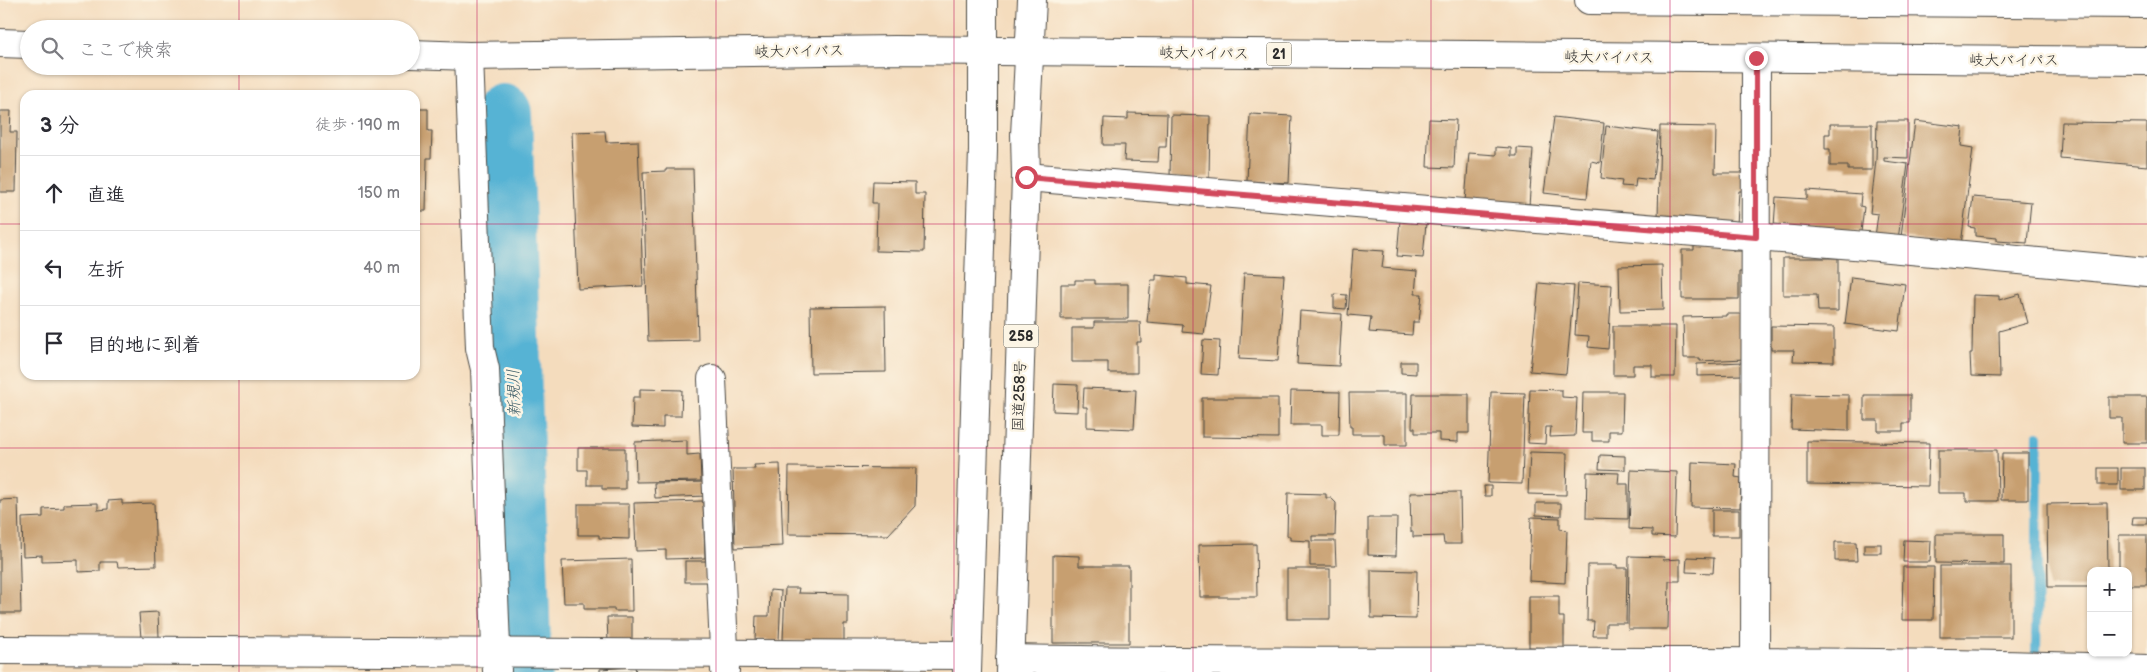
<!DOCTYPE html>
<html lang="ja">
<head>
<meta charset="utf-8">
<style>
	:root { --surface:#fff; --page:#f7f7f7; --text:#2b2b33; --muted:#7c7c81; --line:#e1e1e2 }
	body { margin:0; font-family:"Balsamiq Sans","Klee One",sans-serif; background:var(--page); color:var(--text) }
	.controls { position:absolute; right:15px; bottom:15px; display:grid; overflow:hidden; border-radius:10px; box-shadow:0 1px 4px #0004 }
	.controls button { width:45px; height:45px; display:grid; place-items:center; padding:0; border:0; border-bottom:1px solid var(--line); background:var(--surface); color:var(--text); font:25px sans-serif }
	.stop { position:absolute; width:15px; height:15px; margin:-11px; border:4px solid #d1495b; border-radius:50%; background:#fff }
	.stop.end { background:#d1495b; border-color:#fff; box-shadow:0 1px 5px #0008 }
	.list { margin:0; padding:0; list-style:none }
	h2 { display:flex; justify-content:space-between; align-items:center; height:65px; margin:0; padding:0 20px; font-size:21px }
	h2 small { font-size:16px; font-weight:400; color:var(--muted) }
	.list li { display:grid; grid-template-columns:32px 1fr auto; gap:15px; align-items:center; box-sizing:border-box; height:75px; padding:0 20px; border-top:1px solid var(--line) }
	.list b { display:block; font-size:19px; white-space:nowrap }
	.list em { font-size:16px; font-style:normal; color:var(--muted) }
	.icon { flex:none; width:28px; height:28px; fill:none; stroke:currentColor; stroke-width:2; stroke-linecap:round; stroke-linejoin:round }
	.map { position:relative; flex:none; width:2147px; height:672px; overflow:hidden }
	.search { position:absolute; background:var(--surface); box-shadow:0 1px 4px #0004; left:20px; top:20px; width:400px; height:55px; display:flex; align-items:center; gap:12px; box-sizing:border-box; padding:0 18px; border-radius:28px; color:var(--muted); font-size:19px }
	.panel { position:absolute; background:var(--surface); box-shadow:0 1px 4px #0004; left:20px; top:90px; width:400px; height:290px; border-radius:15px }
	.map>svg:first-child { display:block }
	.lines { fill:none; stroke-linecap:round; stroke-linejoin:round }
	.stream { stroke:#56b3d4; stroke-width:10 }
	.river { stroke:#56b3d4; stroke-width:58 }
	.building { fill:#c79f70 }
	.street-casing { stroke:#494641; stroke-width:30 }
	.highway-casing { stroke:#494641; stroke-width:30 }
	.street { stroke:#fff; stroke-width:28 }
	.highway { stroke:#fff; stroke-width:28 }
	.route { stroke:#d1495b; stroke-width:6 }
	.grid { fill:none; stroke:#c2185b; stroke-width:1; stroke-opacity:0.55 }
	.labels { text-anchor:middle; stroke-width:5; stroke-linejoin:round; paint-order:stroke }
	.shield { fill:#fcf5e5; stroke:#6a6863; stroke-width:1 }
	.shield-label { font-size:14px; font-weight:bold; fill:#2b2b2b }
	.street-label { font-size:15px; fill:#2b2b2b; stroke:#fcf5e5 }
	.water-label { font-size:16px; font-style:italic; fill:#3a5b66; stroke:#fcf5e5 }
</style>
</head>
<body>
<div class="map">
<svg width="2147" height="672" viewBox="0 0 2147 672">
	<rect width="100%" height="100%" fill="#fcf5e5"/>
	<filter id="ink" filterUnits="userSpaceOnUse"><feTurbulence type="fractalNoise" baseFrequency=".02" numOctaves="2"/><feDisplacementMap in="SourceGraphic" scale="10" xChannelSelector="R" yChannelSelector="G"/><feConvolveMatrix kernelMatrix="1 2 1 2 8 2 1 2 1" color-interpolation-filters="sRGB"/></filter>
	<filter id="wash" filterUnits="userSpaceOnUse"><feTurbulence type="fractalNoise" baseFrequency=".0096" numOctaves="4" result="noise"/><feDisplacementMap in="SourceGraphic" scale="20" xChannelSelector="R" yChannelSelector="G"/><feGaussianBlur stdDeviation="1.12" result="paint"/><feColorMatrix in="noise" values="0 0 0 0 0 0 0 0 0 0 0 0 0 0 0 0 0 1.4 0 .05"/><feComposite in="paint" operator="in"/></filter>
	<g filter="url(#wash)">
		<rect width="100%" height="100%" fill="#f4dcbd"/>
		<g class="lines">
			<path class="stream" d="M2036,665L2038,436"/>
			<path class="river" d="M503,113L523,672"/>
		</g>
		<g id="blocks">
			<g class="building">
				<path d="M415,109H428V131H432L431,158H427L426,211H415Z"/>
				<path d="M0,111H11L10,132H17L16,192H0Z"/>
				<path d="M1128,113L1167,114L1166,147H1159L1158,162L1124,161L1125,145H1103L1104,118L1128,119Z"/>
				<path d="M1250,114L1292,116L1289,183L1247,181Z"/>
				<path d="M1171,115L1210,116L1209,178H1170Z"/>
				<path d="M1554,117L1604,123L1600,163L1591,161L1587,198L1544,193Z"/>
				<path d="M1429,119L1456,120L1454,168L1427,167Z"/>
				<path d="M1877,121H1908V158L1884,157V161L1908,164L1898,240L1875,237L1878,214L1870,213L1876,160Z"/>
				<path d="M1915,121L1963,127L1961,146L1973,148L1961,245L1901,237Z"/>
				<path d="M2062,122L2147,123V166L2060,158Z"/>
				<path d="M1830,124H1872V170H1848V166H1830V149H1825V134H1830Z"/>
				<path d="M1606,126L1658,132L1653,180L1636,178L1635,187L1621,186L1622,181L1601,178Z"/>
				<path d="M1660,126L1716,127L1715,173H1747V191H1739L1737,225L1658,219Z"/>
				<path d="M605,131L606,142L638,141L643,286L578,289L572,132Z"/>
				<path d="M1496,147L1511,148V156H1517V148L1533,149L1529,206L1465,201L1469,153L1496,155Z"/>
				<path d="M666,169H693L698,340L648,341L643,172L666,171Z"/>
				<path d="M873,181L915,182V194H925L924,252L876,251L877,203H872Z"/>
				<path d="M1807,190L1861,194L1860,206L1864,207L1861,232L1774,226L1776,197L1807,199Z"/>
				<path d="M1973,197L2031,202L2027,243L1997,241V238L1975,236V228L1969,227Z"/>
				<path d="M1400,220L1426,223L1423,258L1397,256Z"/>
				<path d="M1694,245H1733V251H1743V272H1739V299H1682V250H1694Z"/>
				<path d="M1353,249L1384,251L1382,268L1417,271L1415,294H1422L1419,322H1413L1412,335L1369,332L1371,317L1348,315Z"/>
				<path d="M1783,258H1838V311H1818L1817,295H1783Z"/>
				<path d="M1662,265L1663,310L1620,311L1619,266Z"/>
				<path d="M1244,273L1284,275L1278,361L1239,359Z"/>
				<path d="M1156,275L1187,278V284L1211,286L1204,334L1182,332L1183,325L1147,322L1151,280H1156Z"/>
				<path d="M1851,277L1905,284L1899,331L1845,324Z"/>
				<path d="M1075,280H1095V284H1128V319H1061V284H1075Z"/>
				<path d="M1539,283L1574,286L1566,374L1530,371Z"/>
				<path d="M1578,283L1612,285L1608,349L1588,347L1589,336L1575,335Z"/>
				<path d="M1334,294L1347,295L1346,309L1334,308Z"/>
				<path d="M2020,294L2028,323L1999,331L2000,377L1971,376L1970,353H1972L1973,295L1999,296V300Z"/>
				<path d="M885,306L886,372L811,373L810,307Z"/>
				<path d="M1300,311L1342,314L1339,366L1297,364Z"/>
				<path d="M1726,314H1744L1745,359L1700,361V358H1684L1683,317L1726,316Z"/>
				<path d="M1094,322H1140L1141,342H1137V373H1108V362H1072V328H1094Z"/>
				<path d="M1613,326H1676L1675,377H1652V365H1633V375H1613Z"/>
				<path d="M1771,326L1834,327V362L1793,361L1794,350H1771Z"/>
				<path d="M1203,340L1220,341L1218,375L1201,374Z"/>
				<path d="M1401,362H1416V374L1401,373Z"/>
				<path d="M1743,362V375L1697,376V364Z"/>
				<path d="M1054,384L1078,385L1077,412L1053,411Z"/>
				<path d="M1084,388L1136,390L1134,429L1087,427V407H1083Z"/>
				<path d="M640,389L682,390L681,416H663V428L632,427L633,397H640Z"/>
				<path d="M1530,389L1562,390V397L1577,398L1575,436L1550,437L1551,427H1546L1545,444L1528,443Z"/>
				<path d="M1291,391L1340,392L1339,435H1322V425H1290Z"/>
				<path d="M1491,392L1525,393L1522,484L1488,483Z"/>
				<path d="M1583,392H1623L1622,431H1609V441H1592V433H1582Z"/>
				<path d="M1349,393H1407V445H1385V436H1383V434H1352V427H1350Z"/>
				<path d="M1413,394H1469V433H1458V442L1439,441V433H1415V428H1412Z"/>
				<path d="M1792,394L1849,395V431L1791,429Z"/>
				<path d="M1864,395H1910V423H1903V431H1878V420H1864Z"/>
				<path d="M2109,397H2147V443H2122V418H2109Z"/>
				<path d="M1202,398H1278V438L1202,437Z"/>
				<path d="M687,440V455L700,454L701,481L636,482L635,442Z"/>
				<path d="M1807,441L1929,443L1928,486L1807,484Z"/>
				<path d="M578,448H625V489H602V485H587V470H578Z"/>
				<path d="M1938,450H1997L1998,501H1966V493H1938Z"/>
				<path d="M1530,452L1567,453L1566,495L1528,494Z"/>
				<path d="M2002,453H2028V500H2001Z"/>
				<path d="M1600,455L1625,456V470L1599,469Z"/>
				<path d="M1692,462L1736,464L1735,477L1741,478L1740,508L1691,507Z"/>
				<path d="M780,464L783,546L735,548L733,469H755L754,465Z"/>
				<path d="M789,467L916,468L915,506L888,535L788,534Z"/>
				<rect x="2098" y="468" width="20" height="17"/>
				<rect x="2121" y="468" width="24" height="22"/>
				<path d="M1631,470L1677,472L1675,537L1652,536V530L1629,529Z"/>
				<path d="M1587,472L1619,473L1618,484H1628V519L1586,518Z"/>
				<path d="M706,482V496L655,498L654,483Z"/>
				<path d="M1484,486H1491V496H1485Z"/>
				<path d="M1460,492L1461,544H1444L1443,536L1413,537V532H1411L1410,493Z"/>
				<path d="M1288,493L1326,494V498H1331L1336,503L1335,536H1312V541H1335L1336,566H1310V541L1290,540V536H1287Z"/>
				<path d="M18,499L21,613H0V500Z"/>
				<path d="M122,500V504L154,503L156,566L118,567L117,562H100V571L78,572V560L42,561V555L23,556L22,518L43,517V509L64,508V504L98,503V510L108,509V501Z"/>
				<path d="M703,501L705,558L666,559V550L636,551L634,503Z"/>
				<path d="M1536,503H1561V516L1536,515Z"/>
				<path d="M2107,503L2108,571H2091V587H2048L2047,504Z"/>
				<path d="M578,504H629V539L599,538V535H578Z"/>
				<rect x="1712" y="510" width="27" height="26"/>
				<path d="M1531,517L1560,518V529L1567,530L1565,583L1529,581Z"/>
				<path d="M2133,517H2147V524H2132Z"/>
				<path d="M1368,518H1397L1396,556L1368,555Z"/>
				<path d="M1936,534H2004V564L1936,563Z"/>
				<path d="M2119,535H2147V585H2128V571H2119Z"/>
				<path d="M1904,540L1931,541L1930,562H1903Z"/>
				<path d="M1835,542H1856L1857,561H1835Z"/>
				<path d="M1256,544L1257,597H1200L1199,545Z"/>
				<rect x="1864" y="544" width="17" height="9"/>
				<path d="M1053,555L1079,556V566H1129V643H1053Z"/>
				<path d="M1629,556L1664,557L1663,560L1680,559V581H1669L1668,629H1628Z"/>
				<path d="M1687,557L1714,558L1713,573L1686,572Z"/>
				<path d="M631,559L632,611H614V609H584V603H564L562,561Z"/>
				<rect x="685" y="561" width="22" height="21"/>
				<path d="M1588,565H1617V568H1627L1626,623H1606V636H1593L1594,621H1587Z"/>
				<rect x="1940" y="566" width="71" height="71"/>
				<path d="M1903,567H1934L1933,620H1902Z"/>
				<rect x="1287" y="569" width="43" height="50"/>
				<path d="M1371,570L1417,571L1416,619L1371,618Z"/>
				<path d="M785,588H799L798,593L848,594V624H844V642L783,640Z"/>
				<path d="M770,590L781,591L779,641L755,640L756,616H769Z"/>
				<path d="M1529,596H1559V617H1564V648L1529,647Z"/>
				<path d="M158,612L159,637L141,638L139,613Z"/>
				<path d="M607,617H632V642H608Z"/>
				<path d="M635,667L636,672H600V669Z"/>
			</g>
		</g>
	</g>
	<g filter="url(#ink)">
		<use href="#blocks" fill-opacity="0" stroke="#494641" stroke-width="1"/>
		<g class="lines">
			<defs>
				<g id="street">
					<path d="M469,56L480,348L485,369L497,671"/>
					<path d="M1026,177L1878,247L2147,272"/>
					<path d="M712,379L725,671"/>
					<path d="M0,650L966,655"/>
					<path d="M1010,659C1389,666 1768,656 2147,669"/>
					<path d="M1755,672L1756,58"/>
				</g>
				<g id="highway">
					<path d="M1589,0L2147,4"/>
					<path d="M0,43L29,44"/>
					<path d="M411,54L469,56L895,50L2147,61"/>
					<path d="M967,672L983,150V0"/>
					<path d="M1010,672L1026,177L1025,135L1032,0"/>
				</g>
			</defs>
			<use href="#street" class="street-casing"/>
			<use href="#highway" class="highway-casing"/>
			<use href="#street" class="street"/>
			<use href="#highway" class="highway"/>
		</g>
	</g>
	<g class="lines" filter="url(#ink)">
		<path class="route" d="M1026,177L1756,237V58"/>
	</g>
	<path class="grid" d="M239,0V29M477,0V672M716,0V672M954,0V672M1193,0V672M1431,0V672M1670,0V672M1908,0V672M239,66V95M0,224H25M415,224H2147M239,375V672M0,448H2147"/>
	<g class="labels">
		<g class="shield">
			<rect x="1266.5" y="42.5" width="25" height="23" rx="4"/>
			<rect x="1003.5" y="324.5" width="35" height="23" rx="4"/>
		</g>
		<g class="shield-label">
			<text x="1279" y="59">21</text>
			<text x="1021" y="341">258</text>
		</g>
		<g class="street-label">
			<text transform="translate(799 51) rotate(-1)" y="5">岐大バイパス</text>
			<text transform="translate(1204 53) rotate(1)" y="5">岐大バイパス</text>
			<text transform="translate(1609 57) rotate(1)" y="5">岐大バイパス</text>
			<text x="2014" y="65">岐大バイパス</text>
			<text transform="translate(1019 396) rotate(-88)" y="5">国道258号</text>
		</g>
		<g class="water-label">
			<text transform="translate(513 393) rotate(-92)" y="6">新規川</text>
		</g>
	</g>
</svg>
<div class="controls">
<button>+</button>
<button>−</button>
</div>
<div class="stop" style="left:1026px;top:177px"></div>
<div class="stop end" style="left:1756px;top:58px"></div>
<div class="search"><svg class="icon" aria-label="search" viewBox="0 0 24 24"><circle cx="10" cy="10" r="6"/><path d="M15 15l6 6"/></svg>ここで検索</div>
<section class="panel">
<h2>3 分<small>徒歩 · 190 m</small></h2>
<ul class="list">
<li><svg class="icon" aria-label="ahead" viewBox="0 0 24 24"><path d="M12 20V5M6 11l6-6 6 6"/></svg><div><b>直進</b></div><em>150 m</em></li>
<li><svg class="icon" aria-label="left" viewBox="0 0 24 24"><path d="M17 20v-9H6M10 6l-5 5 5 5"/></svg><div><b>左折</b></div><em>40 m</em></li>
<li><svg class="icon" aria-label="arrive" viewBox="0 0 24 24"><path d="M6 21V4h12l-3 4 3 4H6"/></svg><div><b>目的地に到着</b></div></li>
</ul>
</section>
</div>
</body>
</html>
